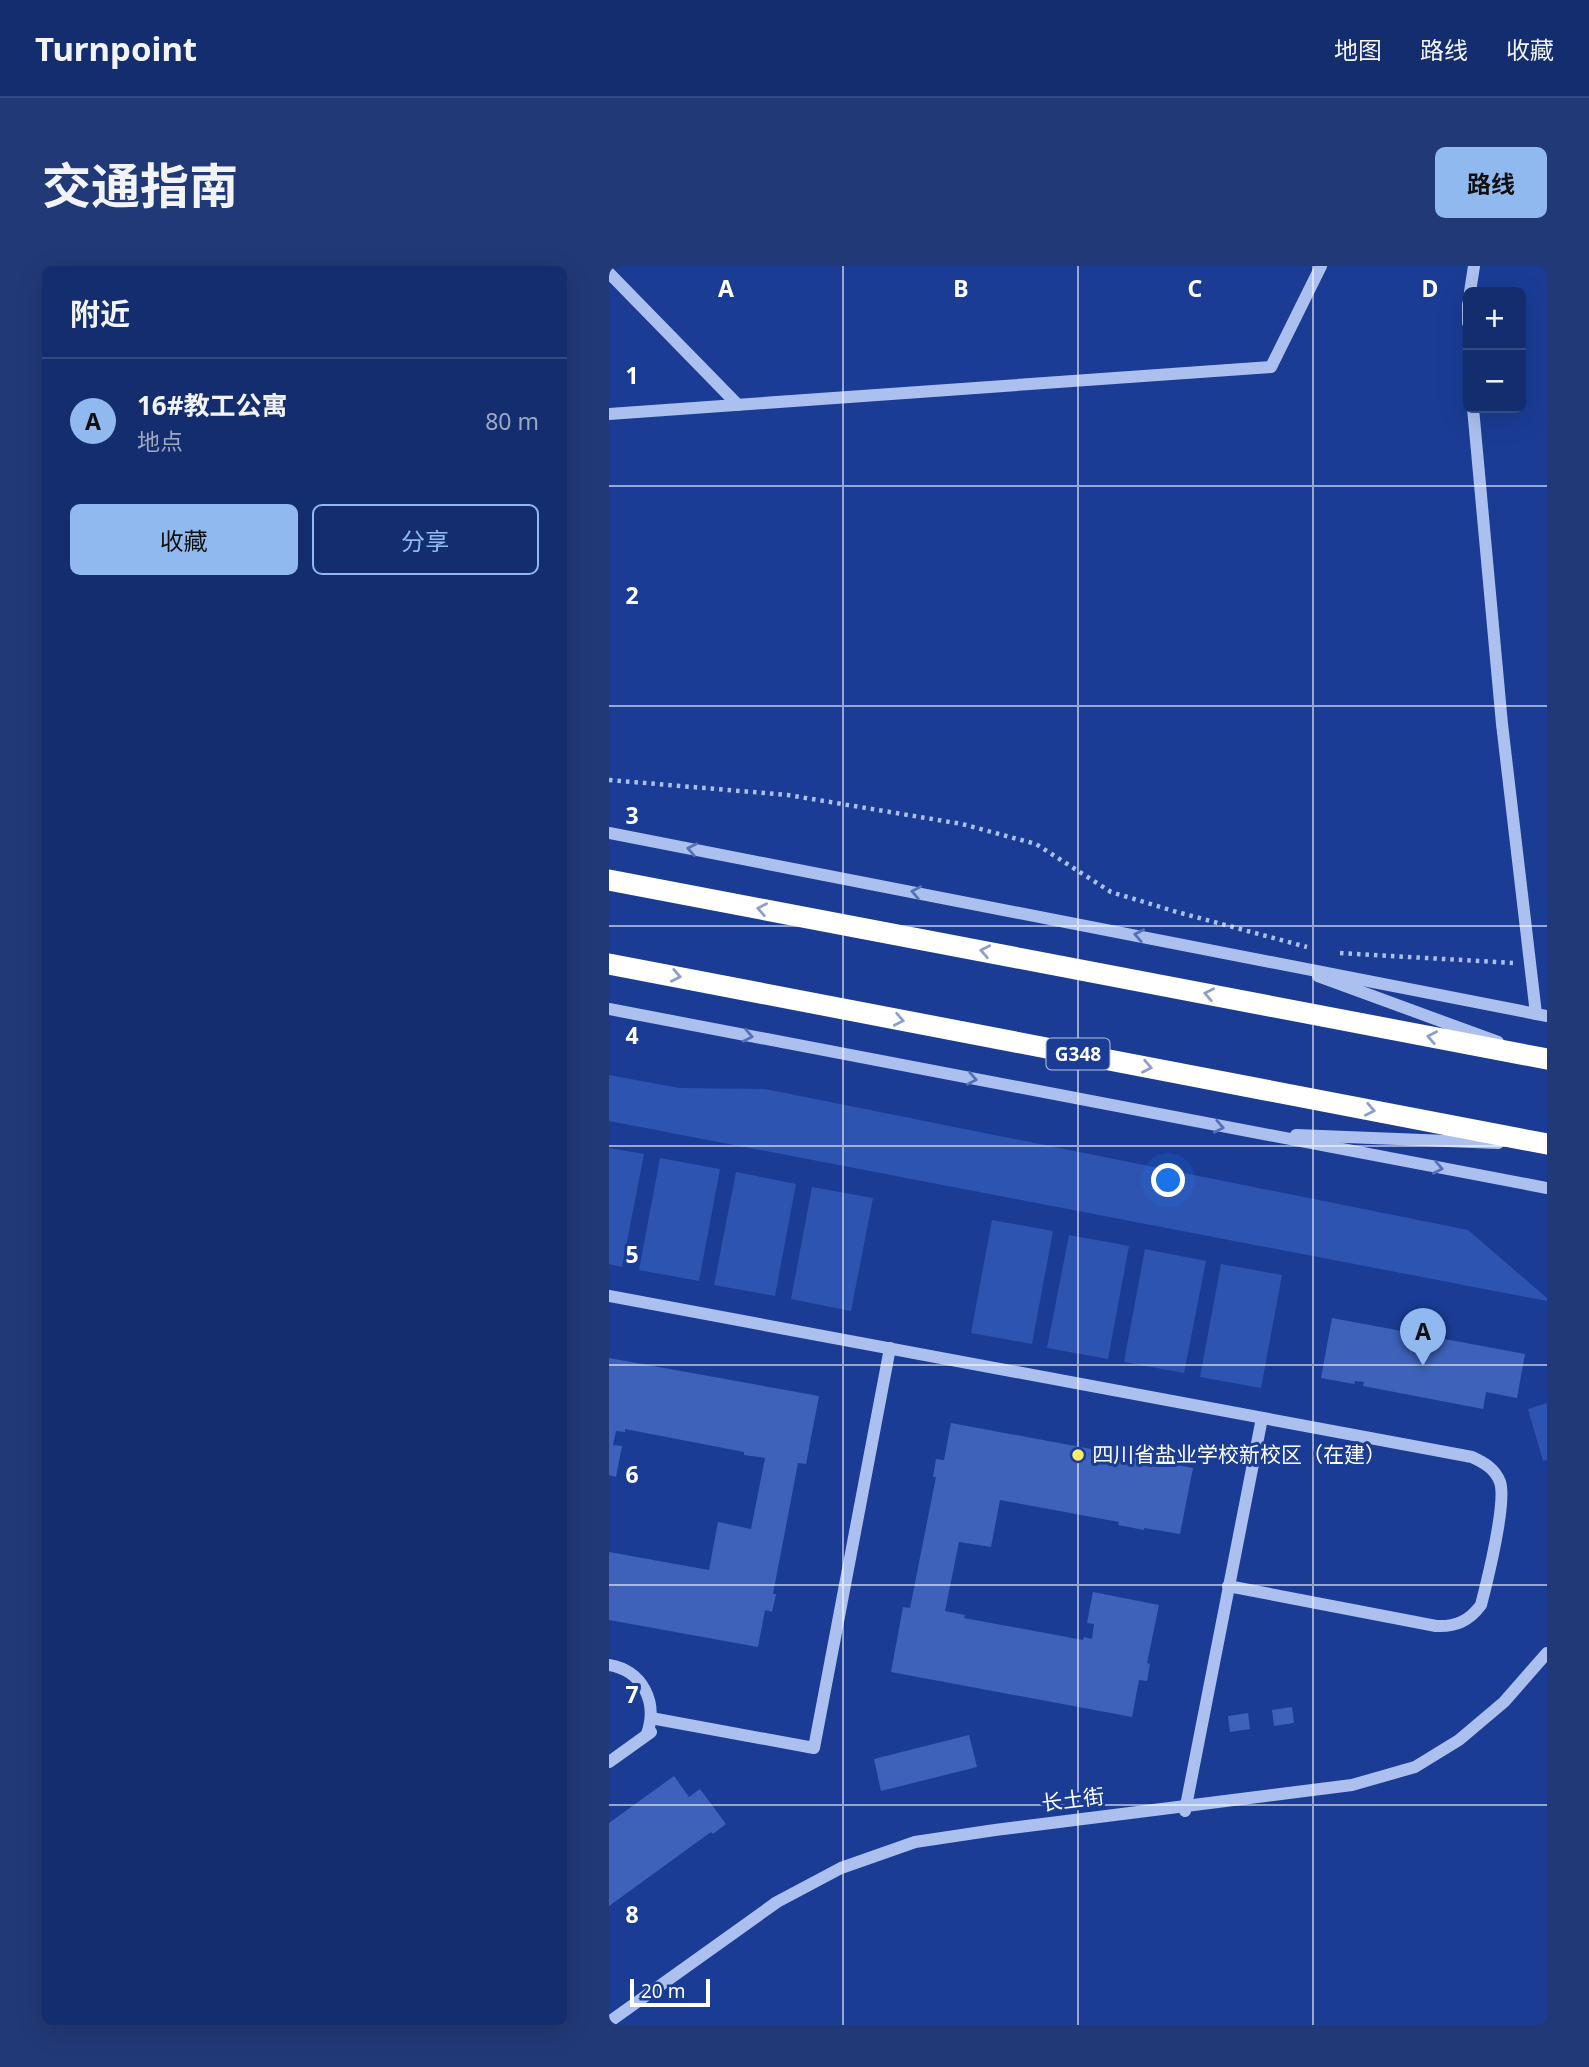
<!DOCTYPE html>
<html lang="zh">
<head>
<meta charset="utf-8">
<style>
	:root { --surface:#142d6f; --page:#213977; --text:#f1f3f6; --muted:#9da8c3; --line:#334982; --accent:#90b9f0 }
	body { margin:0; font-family:"Noto Sans","Noto Sans SC",sans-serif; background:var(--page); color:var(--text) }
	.controls { position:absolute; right:21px; top:21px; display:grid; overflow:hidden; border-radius:10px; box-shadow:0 7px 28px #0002 }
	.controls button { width:63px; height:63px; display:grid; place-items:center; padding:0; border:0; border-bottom:2px solid var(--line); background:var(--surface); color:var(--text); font:35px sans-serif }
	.scale { position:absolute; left:21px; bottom:18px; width:80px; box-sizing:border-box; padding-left:7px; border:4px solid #fff; border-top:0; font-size:19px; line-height:24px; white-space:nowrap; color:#fff; -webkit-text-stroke:5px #1a3c94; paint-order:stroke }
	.you { position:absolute; left:560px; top:915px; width:24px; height:24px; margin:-18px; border:5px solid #fff; border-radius:50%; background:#1a73e8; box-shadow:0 0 0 10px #1a73e833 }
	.badge { display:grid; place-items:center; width:46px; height:46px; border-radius:50%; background:var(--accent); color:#111; font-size:23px; font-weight:700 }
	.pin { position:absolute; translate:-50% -58px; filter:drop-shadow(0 2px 4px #0008) }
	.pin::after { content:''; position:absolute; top:37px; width:24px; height:21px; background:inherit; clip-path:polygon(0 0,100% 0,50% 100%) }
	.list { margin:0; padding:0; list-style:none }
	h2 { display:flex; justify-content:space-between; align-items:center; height:91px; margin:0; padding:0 28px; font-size:30px }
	h2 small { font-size:23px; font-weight:400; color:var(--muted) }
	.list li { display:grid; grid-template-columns:46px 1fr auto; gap:21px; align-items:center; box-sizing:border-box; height:126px; padding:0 28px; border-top:2px solid var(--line) }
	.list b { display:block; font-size:26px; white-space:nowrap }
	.list p { margin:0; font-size:23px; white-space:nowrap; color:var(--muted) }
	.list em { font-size:23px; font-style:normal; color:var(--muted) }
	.actions { display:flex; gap:14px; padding:21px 28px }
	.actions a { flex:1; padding:16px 0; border:2px solid var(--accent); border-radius:10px; text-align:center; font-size:24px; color:var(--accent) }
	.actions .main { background:var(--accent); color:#111 }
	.map { position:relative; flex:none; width:938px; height:1759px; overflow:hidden; border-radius:10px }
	header { display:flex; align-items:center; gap:42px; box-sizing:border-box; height:98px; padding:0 35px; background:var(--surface); border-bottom:2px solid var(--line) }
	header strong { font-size:33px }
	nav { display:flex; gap:38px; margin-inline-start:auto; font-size:24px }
	.intro { display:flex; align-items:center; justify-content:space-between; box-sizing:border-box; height:168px; padding:0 42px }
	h1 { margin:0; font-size:49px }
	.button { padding:18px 32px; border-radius:10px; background:var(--accent); color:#111; font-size:24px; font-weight:700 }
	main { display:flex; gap:42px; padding:0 42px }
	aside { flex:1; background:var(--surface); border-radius:10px; box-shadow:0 7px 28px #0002 }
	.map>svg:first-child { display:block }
	.green { fill:#2e54b2 }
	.building { fill:#3e62ba }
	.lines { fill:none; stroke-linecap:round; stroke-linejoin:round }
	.path { stroke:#acc0ef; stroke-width:4.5; stroke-dasharray:3.5 5; stroke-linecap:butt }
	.minor { stroke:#acc0ef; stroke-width:12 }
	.highway { stroke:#fff; stroke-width:21 }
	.oneway { stroke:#5471b8 }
	.oneway2 { stroke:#8c9eca }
	.grid { fill:none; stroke:#fff; stroke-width:2; stroke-opacity:0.55 }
	.poi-dot { fill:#ffec6a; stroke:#1a3c94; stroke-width:2.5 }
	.labels { text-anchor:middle; stroke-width:6; stroke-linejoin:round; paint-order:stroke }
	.shield { fill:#1a3c94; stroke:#bac4df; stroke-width:2 }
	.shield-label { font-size:19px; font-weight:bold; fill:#fff }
	.poi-label { font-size:21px; fill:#fff; stroke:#1a3c94; text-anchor:start }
	.street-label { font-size:21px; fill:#fff; stroke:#1a3c94 }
	.grid-label { font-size:23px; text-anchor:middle; font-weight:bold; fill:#fff; stroke:#1a3c94; stroke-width:6; stroke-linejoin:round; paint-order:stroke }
</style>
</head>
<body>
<header>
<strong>Turnpoint</strong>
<nav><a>地图</a><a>路线</a><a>收藏</a></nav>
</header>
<div class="intro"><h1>交通指南</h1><a class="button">路线</a></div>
<main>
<aside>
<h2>附近<small></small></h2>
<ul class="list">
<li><span class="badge">A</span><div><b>16#教工公寓</b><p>地点</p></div><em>80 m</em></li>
</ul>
<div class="actions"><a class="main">收藏</a><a>分享</a></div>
</aside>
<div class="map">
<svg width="938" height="1759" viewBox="0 0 938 1759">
	<rect width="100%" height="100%" fill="#1a3c94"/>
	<g class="green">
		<path d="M0,809L70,822L156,823L859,964L938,1032V1035L0,855Z"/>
		<path d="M0,882L35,888L13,1001L0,998Z"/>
		<path d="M51,892L111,903L90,1015L30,1004Z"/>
		<path d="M127,906L187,918L166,1030L105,1019Z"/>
		<path d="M203,921L264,932L242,1045L182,1033Z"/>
		<path d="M383,954L444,965L423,1078L362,1067Z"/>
		<path d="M460,969L520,980L499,1093L438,1082Z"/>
		<path d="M536,983L597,995L575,1107L515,1096Z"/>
		<path d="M612,998L673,1009L652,1122L591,1111Z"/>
		<path d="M938,1137V1194L934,1195L919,1143Z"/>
	</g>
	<g class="building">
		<path d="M723,1052L916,1088L908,1132L877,1126L874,1143L754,1120L755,1116L746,1115L745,1118L712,1112Z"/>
		<path d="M0,1092L210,1130L197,1198L189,1197L164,1328H167L163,1346L156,1344L149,1381L0,1354V1286L100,1304L109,1256L142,1263L156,1192L135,1189V1186L16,1163V1166L7,1165L4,1179L13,1180L7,1211L0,1209Z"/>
		<path d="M342,1157L584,1202L571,1268L535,1262V1264L509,1259L510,1256L391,1234L382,1281L350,1276L336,1345L356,1349L355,1352L474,1374L475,1371L483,1373L485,1358L478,1357L484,1326L550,1339L538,1397L541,1398L538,1415L530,1414L523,1451L282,1406L294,1341L301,1342L327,1211H324L327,1193L335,1194Z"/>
		<path d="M683,1441L685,1457L665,1460L663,1444Z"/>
		<path d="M639,1447L641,1463L621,1466L619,1450Z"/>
		<path d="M360,1469L368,1501L272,1525L265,1493Z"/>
		<path d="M65,1510L80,1531L91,1523L117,1558L104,1568L102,1566L0,1640V1557Z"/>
	</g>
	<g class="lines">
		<g class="path">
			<path d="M0,514L179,529L353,558L427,578L502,626L568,646L698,681"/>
			<path d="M731,687L904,697"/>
		</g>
		<g class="minor">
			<path d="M0,7L129,139"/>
			<path d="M861,26L865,0"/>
			<path d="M859,38V57"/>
			<path d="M864,142L893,458L927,748"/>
			<path d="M0,148L662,101L712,0"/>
			<path d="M0,567L938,750"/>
			<path d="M709,710L889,776"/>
			<path d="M0,743L938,922"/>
			<path d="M687,869L889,877"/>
			<path d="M0,1030L863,1191C876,1197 886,1203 891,1216C898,1236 878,1316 872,1339C860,1355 847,1361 827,1360L619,1320"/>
			<path d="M0,1399C34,1405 49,1436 38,1468"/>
			<path d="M42,1452L205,1482L281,1082"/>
			<path d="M0,1496L42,1466"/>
			<path d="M576,1545L653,1152"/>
			<path d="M0,1756L168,1636L232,1602L306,1576L386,1564L743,1519L806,1501L850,1474L895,1436L938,1387"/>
		</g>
		<g class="highway">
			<path d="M0,614L938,793"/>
			<path d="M0,698L938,878"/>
		</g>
	</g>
	<defs><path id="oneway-chevron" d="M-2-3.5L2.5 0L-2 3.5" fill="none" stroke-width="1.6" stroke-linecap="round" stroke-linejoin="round" transform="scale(1.75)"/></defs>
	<g class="oneway">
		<use href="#oneway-chevron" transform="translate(83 583) rotate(-169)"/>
		<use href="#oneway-chevron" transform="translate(307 626) rotate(-169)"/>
		<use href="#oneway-chevron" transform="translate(530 669) rotate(-169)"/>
		<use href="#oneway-chevron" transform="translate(139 770) rotate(11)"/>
		<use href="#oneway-chevron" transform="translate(363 813) rotate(11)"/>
		<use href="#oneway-chevron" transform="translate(610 861) rotate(11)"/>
		<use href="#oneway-chevron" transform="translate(829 902) rotate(11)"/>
	</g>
	<g class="oneway2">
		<use href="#oneway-chevron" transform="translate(153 643) rotate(-169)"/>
		<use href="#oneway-chevron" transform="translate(376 685) rotate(-169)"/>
		<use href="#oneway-chevron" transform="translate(67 710) rotate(11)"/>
		<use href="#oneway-chevron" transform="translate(600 728) rotate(-169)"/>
		<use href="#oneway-chevron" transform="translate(290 754) rotate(11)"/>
		<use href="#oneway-chevron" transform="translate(823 771) rotate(-169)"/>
		<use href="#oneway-chevron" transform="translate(538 801) rotate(11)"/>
		<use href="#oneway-chevron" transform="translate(761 844) rotate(11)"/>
	</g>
	<path class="grid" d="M234,0V1759M469,0V1759M704,0V1759M0,220H938M0,440H938M0,660H938M0,880H938M0,1099H938M0,1319H938M0,1539H938"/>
	<circle class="poi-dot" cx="469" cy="1189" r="7"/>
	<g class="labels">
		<rect class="shield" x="437.5" y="772.5" width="63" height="31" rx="5"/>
		<g class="shield-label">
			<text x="469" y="795">G348</text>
		</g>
		<g class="poi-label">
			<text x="483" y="1196">四川省盐业学校新校区（在建）</text>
		</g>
		<g class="street-label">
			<text transform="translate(464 1534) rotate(-7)" y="7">长土街</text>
		</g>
	</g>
	<g class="grid-label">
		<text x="117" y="31">A</text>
		<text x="352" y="31">B</text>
		<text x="586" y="31">C</text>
		<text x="821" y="31">D</text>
		<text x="23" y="118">1</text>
		<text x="23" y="338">2</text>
		<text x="23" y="558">3</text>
		<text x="23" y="778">4</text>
		<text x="23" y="997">5</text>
		<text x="23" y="1217">6</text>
		<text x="23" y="1437">7</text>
		<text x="23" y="1657">8</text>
	</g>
</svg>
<div class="controls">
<button>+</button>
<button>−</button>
</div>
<div class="scale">20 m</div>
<div class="you"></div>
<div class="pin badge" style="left:814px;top:1100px">A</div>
</div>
</main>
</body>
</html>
